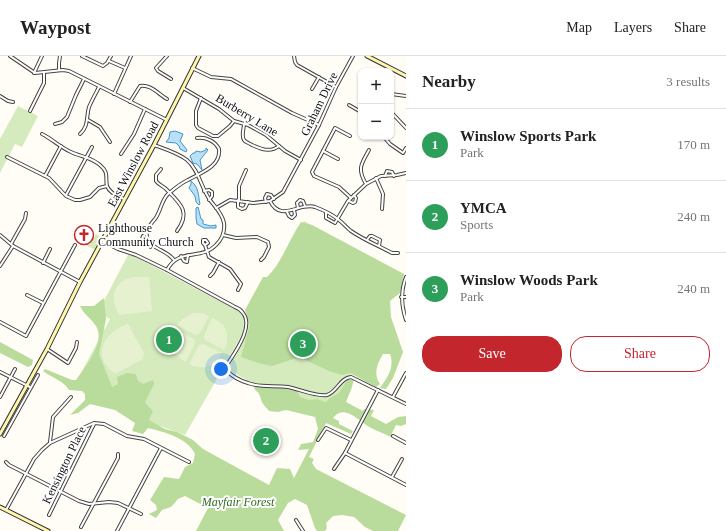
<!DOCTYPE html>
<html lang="en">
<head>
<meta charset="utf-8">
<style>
	:root { --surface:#fff; --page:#f2f2f2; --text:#222; --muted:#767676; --line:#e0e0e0; --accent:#c4262e }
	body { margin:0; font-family:"Times New Roman",serif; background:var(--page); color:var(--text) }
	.controls { position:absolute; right:12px; top:12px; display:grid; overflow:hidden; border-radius:8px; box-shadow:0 1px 3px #0004 }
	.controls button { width:36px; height:36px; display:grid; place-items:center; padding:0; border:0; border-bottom:1px solid var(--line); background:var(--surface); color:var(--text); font:20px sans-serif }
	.you { position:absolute; left:221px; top:313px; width:14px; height:14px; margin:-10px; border:3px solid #fff; border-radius:50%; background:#1a73e8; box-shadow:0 0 0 6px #1a73e833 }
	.badge { display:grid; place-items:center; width:26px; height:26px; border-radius:50%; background:var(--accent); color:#fff; font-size:13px; font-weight:700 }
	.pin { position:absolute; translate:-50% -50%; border:2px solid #fff; box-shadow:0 1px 4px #0006 }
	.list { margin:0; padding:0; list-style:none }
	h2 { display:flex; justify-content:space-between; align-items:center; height:52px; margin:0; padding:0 16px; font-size:17px }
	h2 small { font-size:13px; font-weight:400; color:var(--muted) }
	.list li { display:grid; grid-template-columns:26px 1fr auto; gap:12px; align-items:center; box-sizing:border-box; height:72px; padding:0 16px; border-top:1px solid var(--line) }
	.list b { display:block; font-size:15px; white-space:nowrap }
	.list p { margin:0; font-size:13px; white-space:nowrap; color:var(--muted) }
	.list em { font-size:13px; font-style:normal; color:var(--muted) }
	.actions { display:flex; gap:8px; padding:12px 16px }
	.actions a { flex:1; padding:9px 0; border:1px solid var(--accent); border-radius:16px; text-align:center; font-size:14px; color:var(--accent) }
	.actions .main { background:var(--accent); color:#fff }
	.map { position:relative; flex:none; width:406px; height:475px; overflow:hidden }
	header { display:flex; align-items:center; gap:24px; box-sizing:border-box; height:56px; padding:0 20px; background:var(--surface); border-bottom:1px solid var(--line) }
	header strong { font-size:19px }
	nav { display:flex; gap:22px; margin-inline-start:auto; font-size:14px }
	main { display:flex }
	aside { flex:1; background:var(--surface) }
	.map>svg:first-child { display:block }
	.green { fill:#d5ebbd }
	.forest { fill:#b9dc9c }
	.pitch { fill:#e6f2cf }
	.water { fill:#b9e0f7; stroke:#3f96cf }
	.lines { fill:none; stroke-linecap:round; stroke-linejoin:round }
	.street-casing { stroke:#444; stroke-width:4 }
	.secondary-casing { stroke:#333; stroke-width:5 }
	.street { stroke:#fff; stroke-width:2 }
	.secondary { stroke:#fff6b0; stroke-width:3 }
	.labels { text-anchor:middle; stroke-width:4; stroke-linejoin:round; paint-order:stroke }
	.street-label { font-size:12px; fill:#111; stroke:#fff }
	.poi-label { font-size:12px; fill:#111; stroke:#fff; text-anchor:start }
	.park-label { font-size:12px; font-style:italic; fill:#2f6b1f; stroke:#fff }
</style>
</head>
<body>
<header>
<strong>Waypost</strong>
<nav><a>Map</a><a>Layers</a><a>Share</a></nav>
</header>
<main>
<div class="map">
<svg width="406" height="475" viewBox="0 0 406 475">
	<rect width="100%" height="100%" fill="#fffdf5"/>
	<g class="green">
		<path d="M18,50L38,60L22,91L15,88L0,117V83Z"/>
		<path d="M304,165L404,219L326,366L228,314L248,268L185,379L138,362L74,330L110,263L98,256L128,199H132L252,262Z"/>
		<path d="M96,178L101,181L102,183L96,193H94L87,190L86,188V186L90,188Z"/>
	</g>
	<g class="forest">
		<path d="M301,166L312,169L404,218L400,237L390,245L391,261L403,296L393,322L386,333L380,332C387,322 395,312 390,298H383C377,308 373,318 380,328L376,331L350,317L342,319L329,315L299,301L272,310L258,307L241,301L250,268L245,254L263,221H267C282,207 289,183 301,166Z"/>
		<path d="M104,242L106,263L99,298L112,331L118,328L117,321L127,317L136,318L138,325L143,328L153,324L154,328L145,346L148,350L153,355L149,364L165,373L177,376L193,384L203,393L269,429L277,412L290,413L294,422L309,393L298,394L301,388L313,386L318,373L315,361L286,354L278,356L269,355C267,352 263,349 262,346C260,341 260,337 255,334L254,331H279L297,335L300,341L309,344L317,343L326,346L330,342L339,337L347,324L354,323L352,331L346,346L363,355L364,353L374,354L371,360L386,368L398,361L406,360V368L401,370L396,369L392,377L391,381C385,378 377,375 371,372C359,366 345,347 333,362L339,365V368L353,375L351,378L326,367L309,401L314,403L312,407L316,413L406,459L398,475H373L365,471L354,461L342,459L333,460L326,467L327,472L325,475H317L315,472L307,449L295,443L288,447L278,464L284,475H196L208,452L185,440L178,443L171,451L162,454L156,462L149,458L157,454L156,449L150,444L164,421L179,423L185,411L193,407L195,398C188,382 164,376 148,372L143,378L132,375L135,367L115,354L90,348L78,357L70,359L85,344V338L82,335L69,334C65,326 51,321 43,315L45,313L72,324H76C85,311 106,286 96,270C91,262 84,259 80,250H94Z"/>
		<path d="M0,286L33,304L32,309L28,311L0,297Z"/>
	</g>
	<g class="pitch">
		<path d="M134,221H149L152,255L119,259C110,241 112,226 134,221Z"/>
		<path d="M193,257H203L209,260L200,277L195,279L177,269L182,263Z"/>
		<path d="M212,262C227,268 231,280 224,294L205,284L204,280Z"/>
		<path d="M128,268L144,297L143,303L115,318C91,300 103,276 128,268Z"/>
		<path d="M175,273L194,283L195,287L186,306C172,299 168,287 175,273Z"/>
		<path d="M203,288L222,297C215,311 203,315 189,308L199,289Z"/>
	</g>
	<g class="water">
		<path d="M175,75L183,78L180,85L187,94L186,96L180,93L179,90L176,87L166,86L169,82L170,76Z"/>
		<path d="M206,92L208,94L200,104L202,114L197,108L193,107L190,100L193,97H195L196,95L201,96L206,94Z"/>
		<path d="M191,125C199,131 198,139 200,148L199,149L196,146L195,140L189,132L191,128Z"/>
		<path d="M198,151L201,163L203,164V168L211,170L216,169V172H204L197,168L196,162V152Z"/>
	</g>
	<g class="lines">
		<defs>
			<g id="street">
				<path d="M10,0L35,17L63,14L69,15L167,64"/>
				<path d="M82,0L103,10L107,7L111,0"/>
				<path d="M167,0L156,12L158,15L171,23"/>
				<path d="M294,0L295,6L297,9L336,31"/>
				<path d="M109,5L125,12"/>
				<path d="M192,12L211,21L231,23L292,57L319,69"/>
				<path d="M59,14V7L60,0"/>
				<path d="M34,17L42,0"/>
				<path d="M183,32L219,53L234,65L248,69L266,79L285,95L301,104"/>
				<path d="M312,33L319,21"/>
				<path d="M114,38L131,0"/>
				<path d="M391,38L406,40"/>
				<path d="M0,40L8,45L13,46"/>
				<path d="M201,42L196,55V69L198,72L213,80H218L230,70L234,65"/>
				<path d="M130,46L140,30C151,28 158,38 167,43"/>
				<path d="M349,49L361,56"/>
				<path d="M30,55L44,27V17"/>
				<path d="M391,56L406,72"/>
				<path d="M88,64L100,71L110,86"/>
				<path d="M55,68L62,66L67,61L76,39L84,23"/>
				<path d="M244,68C244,72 241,80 244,84C245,86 249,87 252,89C261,93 270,97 279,90"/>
				<path d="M42,78C52,83 60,91 71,96C81,101 92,101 101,110C109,117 105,121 107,130C109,136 119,141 124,143"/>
				<path d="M80,78C89,70 86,61 89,51C92,44 96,37 99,31"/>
				<path d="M350,80L335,72L312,116L314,120L339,131L351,142"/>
				<path d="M384,81L390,88L403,97L406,92"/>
				<path d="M154,89C165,93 178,97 187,104C199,114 201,132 210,144C215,151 222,157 224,167C225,175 222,183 216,189C201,205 179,191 167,214"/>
				<path d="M323,95L338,103"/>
				<path d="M121,98L134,78L145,53"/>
				<path d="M7,101L49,122L66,140L75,144H80L90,141L99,132L107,130"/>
				<path d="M161,113L156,119V125C159,129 163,130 166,133C181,148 191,156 177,175"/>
				<path d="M45,120L61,90"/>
				<path d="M385,120L387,115L392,116L394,120"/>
				<path d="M376,122L383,138L382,153"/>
				<path d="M366,128C357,113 361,108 369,94"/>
				<path d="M204,135L209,134L212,136V140L209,144"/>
				<path d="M66,139L92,91"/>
				<path d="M238,144V151L242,153L245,152L248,146"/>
				<path d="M239,144V130L246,114"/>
				<path d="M270,145C281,167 299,146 315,151C323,154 333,159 339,164C344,168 347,172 351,175C364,184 379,190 392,197H398"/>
				<path d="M349,145L353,147L355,146L356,142L354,139"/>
				<path d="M266,146L265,142L267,138L271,139L274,143"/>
				<path d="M216,152L230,144L253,147L270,145L283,136L319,69L336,31L353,0"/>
				<path d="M298,152L297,147L300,144L303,145L305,150"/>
				<path d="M287,156L289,160L292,162L295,159L294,154"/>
				<path d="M326,157V162L335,167L348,145L366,128L381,120L397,119L406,117"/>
				<path d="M146,178L143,180L142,183L144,186L148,185"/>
				<path d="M0,179L13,190L80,226"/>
				<path d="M223,179L236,182L257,181L268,186L269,191L264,201L261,204"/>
				<path d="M367,184L370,180H372L380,184L379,190"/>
				<path d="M102,185L118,193L136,199L167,214L235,251C238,252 241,254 243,257C254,271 235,296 227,309V315C232,320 241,325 248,327C260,332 275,329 288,331C299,333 316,341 327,339C337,336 340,322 351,321L406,348"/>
				<path d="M11,188L25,163L26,157"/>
				<path d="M205,189L208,187L206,184H203V187L205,189L209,201L230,213L241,228L238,234"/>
				<path d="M181,200L184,205L187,206L188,199"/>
				<path d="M174,204C167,194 152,193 148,184C144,175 150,169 155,163C161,155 161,145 168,138C174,133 181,127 188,124C200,117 221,111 219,93C215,85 206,81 197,82"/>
				<path d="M43,207L50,193"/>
				<path d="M0,210L13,190"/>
				<path d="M210,220L213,217L219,206"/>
				<path d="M406,221C400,236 401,249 406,264"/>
				<path d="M27,239L43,247"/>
				<path d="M401,241H406"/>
				<path d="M0,266L26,280L75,189"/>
				<path d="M47,293L68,307L76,292L77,286"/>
				<path d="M0,316L30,331"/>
				<path d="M0,341L15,313"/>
				<path d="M393,341L406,317"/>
				<path d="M4,380L38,319"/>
				<path d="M393,380L406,387"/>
				<path d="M318,384L326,372L351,384"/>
				<path d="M50,386L53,361L71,341"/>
				<path d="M345,397L406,429"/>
				<path d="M6,406L9,409L79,445L89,448L109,446L118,447L141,458"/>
				<path d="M334,413L345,397L378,334"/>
				<path d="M392,421L402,403"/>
				<path d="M6,454L34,403L42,394L50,387L94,367L104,368L127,380L144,383L189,406"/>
				<path d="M49,459L94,368"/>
				<path d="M296,464L303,475"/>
				<path d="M81,471L118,402V398"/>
				<path d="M117,475L161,392"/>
			</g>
			<g id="secondary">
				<path d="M367,0L406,20"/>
				<path d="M0,378L47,293L80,226L154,89L199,0"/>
				<path d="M0,451L48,475"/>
			</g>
		</defs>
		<use href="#street" class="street-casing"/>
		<use href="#secondary" class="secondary-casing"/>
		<use href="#street" class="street"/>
		<use href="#secondary" class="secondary"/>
	</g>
	<defs>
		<symbol id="church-ring" viewBox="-11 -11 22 22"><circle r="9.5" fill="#fff" stroke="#c4262e" stroke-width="1.5"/><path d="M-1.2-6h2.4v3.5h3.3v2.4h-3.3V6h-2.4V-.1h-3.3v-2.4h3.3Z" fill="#c4262e"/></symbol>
	</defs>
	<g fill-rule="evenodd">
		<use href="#church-ring" x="73" y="168" width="22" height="22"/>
	</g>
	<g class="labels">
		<g class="street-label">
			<text transform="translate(319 48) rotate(-64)" y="4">Graham Drive</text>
			<text transform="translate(247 59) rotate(31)" y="4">Burberry Lane</text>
			<text transform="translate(133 108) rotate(-62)" y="4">East Winslow Road</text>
			<text transform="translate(64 409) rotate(-64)" y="4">Kensington Place</text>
		</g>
		<g class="poi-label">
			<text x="98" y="176">Lighthouse<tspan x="98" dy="14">Community Church</tspan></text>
		</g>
		<g class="park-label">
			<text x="238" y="450">Mayfair Forest</text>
		</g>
	</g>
</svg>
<div class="controls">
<button>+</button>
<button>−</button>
</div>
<div class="you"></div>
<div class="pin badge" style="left:169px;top:284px;background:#2e9e5b">1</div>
<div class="pin badge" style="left:266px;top:385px;background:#2e9e5b">2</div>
<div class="pin badge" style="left:303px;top:288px;background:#2e9e5b">3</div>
</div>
<aside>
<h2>Nearby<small>3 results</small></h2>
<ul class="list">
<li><span class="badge" style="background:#2e9e5b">1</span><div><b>Winslow Sports Park</b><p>Park</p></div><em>170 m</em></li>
<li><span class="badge" style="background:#2e9e5b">2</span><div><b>YMCA</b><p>Sports</p></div><em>240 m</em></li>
<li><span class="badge" style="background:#2e9e5b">3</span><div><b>Winslow Woods Park</b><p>Park</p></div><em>240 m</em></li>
</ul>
<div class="actions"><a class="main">Save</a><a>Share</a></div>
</aside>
</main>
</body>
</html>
